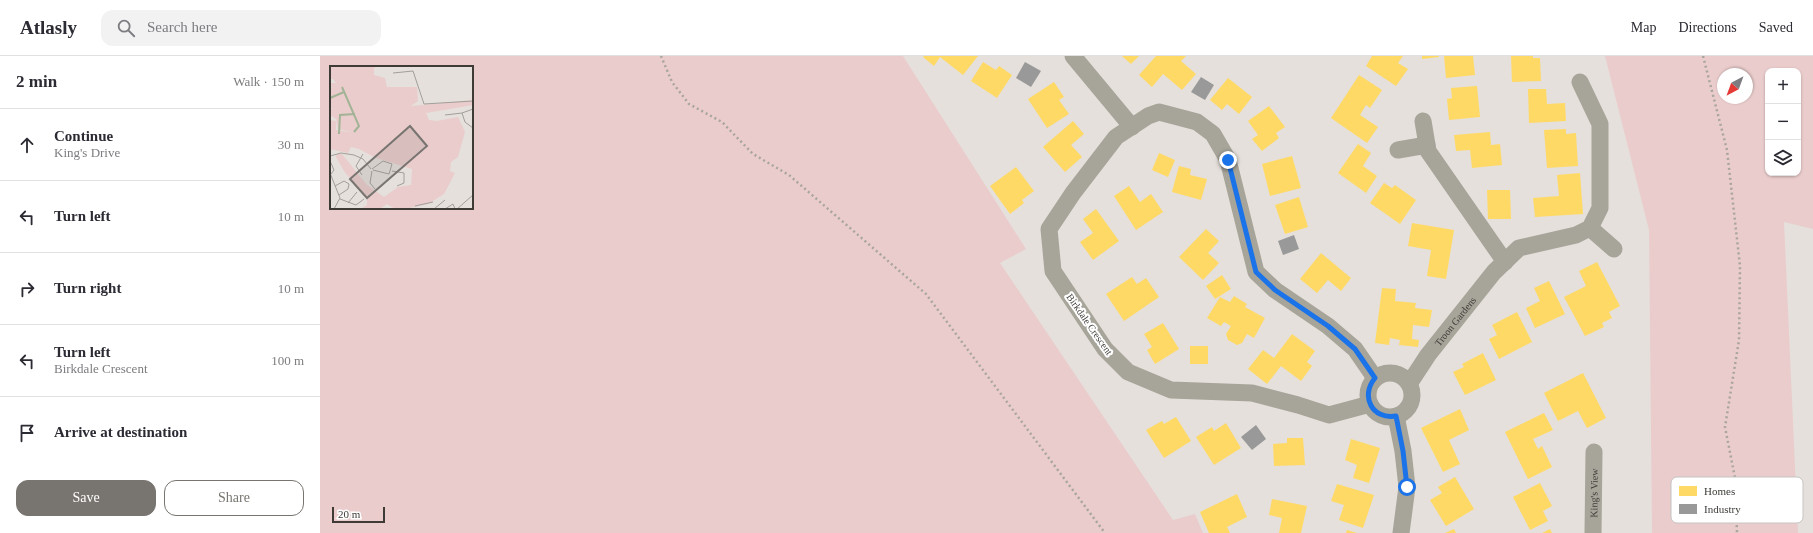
<!DOCTYPE html>
<html lang="en">
<head>
<meta charset="utf-8">
<style>
	:root { --surface:#fff; --page:#f2f2f3; --text:#2b2b33; --muted:#7c7c81; --line:#e1e1e2; --accent:#787570 }
	body { margin:0; font-family:"Times New Roman",serif; background:var(--page); color:var(--text) }
	.controls { position:absolute; right:12px; top:12px; display:grid; overflow:hidden; border-radius:8px; box-shadow:0 1px 3px #0004 }
	.controls button { width:36px; height:36px; display:grid; place-items:center; padding:0; border:0; border-bottom:1px solid var(--line); background:var(--surface); color:var(--text); font:20px sans-serif }
	.compass { position:absolute; left:1397px; top:12px; width:36px; height:36px; border-radius:50%; background:var(--surface); box-shadow:0 1px 3px #0004; rotate:221deg }
	.scale { position:absolute; left:12px; bottom:10px; width:53px; box-sizing:border-box; padding-left:4px; border:2px solid #3e3b37; border-top:0; font-size:11px; line-height:14px; white-space:nowrap; color:#3e3b37; -webkit-text-stroke:3px #fff; paint-order:stroke }
	.stop { position:absolute; width:12px; height:12px; margin:-9px; border:3px solid #1a73e8; border-radius:50%; background:#fff }
	.stop.end { background:#1a73e8; border-color:#fff; box-shadow:0 1px 4px #0008 }
	.list { margin:0; padding:0; list-style:none }
	h2 { display:flex; justify-content:space-between; align-items:center; height:52px; margin:0; padding:0 16px; font-size:17px }
	h2 small { font-size:13px; font-weight:400; color:var(--muted) }
	.list li { display:grid; grid-template-columns:26px 1fr auto; gap:12px; align-items:center; box-sizing:border-box; height:72px; padding:0 16px; border-top:1px solid var(--line) }
	.list b { display:block; font-size:15px; white-space:nowrap }
	.list p { margin:0; font-size:13px; white-space:nowrap; color:var(--muted) }
	.list em { font-size:13px; font-style:normal; color:var(--muted) }
	.actions { display:flex; gap:8px; padding:12px 16px }
	.actions a { flex:1; padding:9px 0; border:1px solid var(--accent); border-radius:12px; text-align:center; font-size:14px; color:var(--accent) }
	.actions .main { background:var(--accent); color:#fff }
	.icon { flex:none; width:22px; height:22px; fill:none; stroke:currentColor; stroke-width:2; stroke-linecap:round; stroke-linejoin:round }
	.map { position:relative; flex:none; width:1493px; height:477px; overflow:hidden }
	header { display:flex; align-items:center; gap:24px; box-sizing:border-box; height:56px; padding:0 20px; background:var(--surface); border-bottom:1px solid var(--line) }
	header strong { font-size:19px }
	nav { display:flex; gap:22px; margin-inline-start:auto; font-size:14px }
	.search { width:280px; height:36px; background:var(--page); display:flex; align-items:center; gap:10px; box-sizing:border-box; padding:0 14px; border-radius:12px; color:var(--muted); font-size:15px }
	main { display:flex }
	aside { flex:1; background:var(--surface) }
	.map>svg:first-child { display:block }
	.green { fill:#eacccc; fill-rule:evenodd }
	.homes { fill:#ffd966 }
	.industry { fill:#999 }
	.lines { fill:none; stroke-linecap:round; stroke-linejoin:round }
	.path { stroke:#a8a59d; stroke-width:2.5; stroke-dasharray:2 3; stroke-linecap:butt }
	.street { stroke:#a7a49a; stroke-width:17 }
	.route { stroke:#1a73e8; stroke-width:5 }
	.labels { text-anchor:middle; stroke-width:4; stroke-linejoin:round; paint-order:stroke }
	.street-label { font-size:10px; fill:#3e3b37; stroke:#fff }
	.inset-river { fill:none; stroke:#a2b396; stroke-width:2 }
	.inset-road { fill:none; stroke:#a29e99; stroke-width:1 }
	.view { fill:#787570; fill-opacity:0.15; stroke:#787570; stroke-width:2 }
	.inset-edge { fill:none; stroke:#3e3b37; stroke-width:2 }
	.key { fill:#fff; stroke:#c5c4c3; stroke-width:1 }
	.key-label { font-size:11px; fill:#3e3b37 }
</style>
</head>
<body>
<header>
<strong>Atlasly</strong>
<div class="search"><svg class="icon" aria-label="search" viewBox="0 0 24 24"><circle cx="10" cy="10" r="6"/><path d="M15 15l6 6"/></svg>Search here</div>
<nav><a>Map</a><a>Directions</a><a>Saved</a></nav>
</header>
<main>
<aside>
<h2>2 min<small>Walk · 150 m</small></h2>
<ul class="list">
<li><svg class="icon" aria-label="ahead" viewBox="0 0 24 24"><path d="M12 20V5M6 11l6-6 6 6"/></svg><div><b>Continue</b><p>King's Drive</p></div><em>30 m</em></li>
<li><svg class="icon" aria-label="left" viewBox="0 0 24 24"><path d="M17 20v-9H6M10 6l-5 5 5 5"/></svg><div><b>Turn left</b></div><em>10 m</em></li>
<li><svg class="icon" aria-label="right" viewBox="0 0 24 24"><path d="M7 20v-9h11M14 6l5 5-5 5"/></svg><div><b>Turn right</b></div><em>10 m</em></li>
<li><svg class="icon" aria-label="left" viewBox="0 0 24 24"><path d="M17 20v-9H6M10 6l-5 5 5 5"/></svg><div><b>Turn left</b><p>Birkdale Crescent</p></div><em>100 m</em></li>
<li><svg class="icon" aria-label="arrive" viewBox="0 0 24 24"><path d="M6 21V4h12l-3 4 3 4H6"/></svg><div><b>Arrive at destination</b></div></li>
</ul>
<div class="actions"><a class="main">Save</a><a>Share</a></div>
</aside>
<div class="map">
<svg width="1493" height="477" viewBox="0 0 1493 477">
	<rect width="100%" height="100%" fill="#e5e0db"/>
	<g class="green">
		<path d="M0,0H583L706,193L680,207L853,464L875,458L883,477H0ZM11,11H152V152H11Z"/>
		<path d="M1285,0H1493V173L1464,166L1478,477H1332L1329,174ZM1448,15H1478V117H1448ZM1403,18H1427V42H1403Z"/>
	</g>
	<g class="homes">
		<path d="M604,0H658L643,19L620,1L614,10L603,1Z"/>
		<path d="M802,0H819L811,8Z"/>
		<path d="M836,0H866L861,5L876,18L862,34L843,18L832,31L819,19Z"/>
		<path d="M1052,0H1083L1078,7L1088,13L1076,30L1046,10Z"/>
		<path d="M1102,0H1119V1L1102,3Z"/>
		<path d="M1124,0H1153L1155,19L1126,22Z"/>
		<path d="M1191,0H1213V2H1220L1221,25L1192,26Z"/>
		<path d="M663,6L676,14L679,10L692,19L677,42L651,25Z"/>
		<path d="M1039,19L1062,34L1050,52L1046,49L1040,59L1058,71L1047,87L1011,62Z"/>
		<path d="M908,22L932,41L919,58L907,48L902,54L890,44Z"/>
		<path d="M734,26L744,41L739,44L749,58L727,72L708,43Z"/>
		<path d="M1157,30L1160,61L1129,64L1127,43L1132,42L1131,32Z"/>
		<path d="M1208,33H1226L1227,48L1245,47L1246,65L1209,67Z"/>
		<path d="M949,50L965,71L956,77L959,82L942,95L932,83L938,79L928,65Z"/>
		<path d="M753,65L764,78L751,89L762,101L745,116L723,91Z"/>
		<path d="M1246,73V78L1256,77L1258,110L1227,112L1224,74Z"/>
		<path d="M1170,76L1171,89L1180,88L1182,109L1152,112L1150,94L1136,95L1134,79Z"/>
		<path d="M1038,88L1051,97L1043,110L1057,120L1046,137L1018,117Z"/>
		<path d="M839,97L855,104L848,121L832,114Z"/>
		<path d="M972,100L981,132L950,140L942,108Z"/>
		<path d="M859,110L871,113L870,119L887,123L881,144L852,136Z"/>
		<path d="M696,111L714,135L702,144L704,147L690,158L670,130Z"/>
		<path d="M1260,117L1263,158L1215,161L1213,142L1239,140L1237,119Z"/>
		<path d="M1064,127L1072,132L1075,129L1096,144L1080,168L1050,147Z"/>
		<path d="M809,130L820,146L831,138L843,156L816,174L794,140Z"/>
		<path d="M1167,134H1190L1191,163H1168Z"/>
		<path d="M979,141L988,171L965,178L955,149Z"/>
		<path d="M776,153L799,185L773,204L760,186L773,177L763,163Z"/>
		<path d="M1092,167L1134,174L1126,223L1107,220L1111,194L1088,190Z"/>
		<path d="M886,173L899,185L888,197L899,207L883,224L859,201Z"/>
		<path d="M1001,197L1031,222L1021,235L1008,224L997,237L980,223Z"/>
		<path d="M1277,206L1300,250L1289,256L1292,262L1282,267L1284,271L1265,280L1244,241L1266,230L1259,215Z"/>
		<path d="M902,219L911,233L895,243L886,230Z"/>
		<path d="M812,221L817,228L826,222L839,241L804,265L786,238Z"/>
		<path d="M1229,225L1245,258L1215,272L1206,252L1220,245L1214,232Z"/>
		<path d="M1062,232L1076,233L1075,245L1096,247L1095,252L1112,254L1109,271L1093,269L1092,283L1099,284L1098,291L1079,289L1080,284L1070,282L1069,289L1055,287Z"/>
		<path d="M914,240L927,248L925,251L945,262L934,282L927,278L922,287L917,289L908,284L906,278L911,270L904,266L901,270L887,262L900,241L910,246Z"/>
		<path d="M1197,256L1212,286L1179,303L1169,283L1177,279L1172,269Z"/>
		<path d="M843,267L859,293L835,308L827,294L832,291L824,278Z"/>
		<path d="M972,278L995,295L987,306L992,310L981,325L961,310L947,328L928,313L943,294L954,302Z"/>
		<rect x="870" y="290" width="18" height="18"/>
		<path d="M1163,297L1176,324L1145,339L1133,316L1144,311L1142,308Z"/>
		<path d="M1263,317L1286,362L1267,372L1258,355L1238,365L1224,337Z"/>
		<path d="M1140,353L1149,374L1129,384L1140,408L1123,416L1101,372Z"/>
		<path d="M1224,357L1233,374L1213,383L1218,393L1222,390L1232,411L1208,423L1185,376Z"/>
		<path d="M856,361L871,385L844,402L826,374L842,365L844,368Z"/>
		<path d="M906,367L921,392L894,409L876,381L892,371L894,375Z"/>
		<path d="M967,382H983L985,409L954,410L953,388L967,387Z"/>
		<path d="M1031,383L1060,392L1049,427L1033,422L1037,409L1025,404Z"/>
		<path d="M1135,421L1154,453L1126,470L1110,444L1122,437L1118,431Z"/>
		<path d="M1220,427L1232,450L1223,455L1228,465L1210,474L1193,441Z"/>
		<path d="M1017,428L1054,439L1043,472L1019,464L1024,449L1011,445Z"/>
		<path d="M917,438L927,461L907,471L910,477H889L880,456Z"/>
		<path d="M952,443L987,450L981,477H959L962,462L949,459Z"/>
		<path d="M1134,473L1136,477H1125Z"/>
		<path d="M1230,473L1232,477H1222Z"/>
		<path d="M1027,474L1037,477H1026Z"/>
	</g>
	<g class="industry">
		<path d="M705,6L721,15L711,31L696,22Z"/>
		<path d="M881,21L894,29L885,44L871,36Z"/>
		<path d="M974,179L979,193L963,199L958,185Z"/>
		<path d="M936,369L946,383L932,394L921,381Z"/>
	</g>
	<g class="lines">
		<g class="path">
			<path d="M341,0L352,26L369,48L402,66L433,98L469,119L606,238L785,477"/>
			<path d="M1383,0L1407,94L1420,210L1419,284L1405,371L1415,422L1417,477"/>
		</g>
		<g class="street">
			<path d="M753,0L812,71"/>
			<path d="M1103,65L1108,95L1185,206"/>
			<path d="M1078,94L1107,89"/>
			<path d="M1270,172L1294,193"/>
			<circle cx="1070" cy="339" r="22"/>
			<path id="s1" d="M1089,328L1108,299L1174,216L1199,192L1256,179L1270,172L1280,152V68L1260,26"/>
			<path d="M1050,348L1009,359L978,349L932,337L851,334L808,316L785,293L733,215L729,173L753,137L796,81L828,60L839,56L877,66L893,78L908,104L936,216L955,234L1008,270L1035,293L1055,322"/>
			<path d="M1076,360L1083,395L1087,431L1081,477"/>
			<path id="s2" d="M1273,477L1274,396"/>
		</g>
	</g>
	<g class="lines">
		<path class="route" d="M908,104L936,216L955,234L1008,270L1035,293L1055,322C1040,340 1052,364 1076,360L1083,395L1087,431"/>
	</g>
	<g class="labels">
		<g class="street-label">
			<text dy="4" stroke="none"><textPath href="#s1" startOffset="78">Troon Gardens</textPath></text>
			<text transform="translate(770 268) rotate(55)" y="4">Birkdale Crescent</text>
			<text dy="4" stroke="none"><textPath href="#s2" startOffset="40">King's View</textPath></text>
		</g>
	</g>
	<g transform="translate(10 10)">
		<rect width="143" height="143" fill="#e5e0db"/>
		<path d="M0,0H48L44,2V9L55,12L57,21H87L88,35L81,40L143,34V39L96,47L99,54L107,55L128,51L135,66L128,91L121,96L120,105L125,107L114,128L98,138L75,143H65L57,138L50,143H31L37,139V133L14,105L6,91L7,88H12L37,119L54,131L68,121L81,119L82,103L46,92L29,83L21,81L18,87L0,83V54L6,55V64L26,67L8,63L6,53L0,49V43L5,42H0V22L4,21H0V17H6L3,13H0Z" fill="#eacccc"/>
		<path class="inset-river" d="M12,21L29,60L24,66M0,32L14,26M9,68L10,49L25,48"/>
		<path class="inset-road" d="M63,7L83,5L94,38L143,35M143,43L132,47L135,56L143,62M115,49L132,47M0,90L11,87L24,89L33,93L41,103M0,95L4,104L1,108M42,103L53,95L62,98L59,108L43,104M42,105L40,117L45,123M62,105L74,107V117L67,120M0,107L10,132L4,143M32,109L26,100L33,88M5,120L14,115L19,118L18,123L9,129M10,133L26,139L34,133M18,137L27,126M85,140L103,136M104,143L115,134M115,143L123,138L125,143M127,143L143,129"/>
		<path class="view" d="M80,60L97,80L37,132L20,113Z"/>
		<rect width="143" height="143" class="inset-edge"/>
	</g>
	<rect x="1351" y="421" width="132" height="46" rx="6" class="key"/>
	<rect x="1359" y="430" width="18" height="10" fill="#ffd966"/>
	<rect x="1359" y="448" width="18" height="10" fill="#999"/>
	<g class="key-label">
		<text x="1384" y="439">Homes</text>
		<text x="1384" y="457">Industry</text>
	</g>
</svg>
<div class="controls">
<button>+</button>
<button>−</button>
<button><svg class="icon" aria-label="layers" viewBox="0 0 24 24"><path d="M12 4l9 5-9 5-9-5zM3 14l9 5 9-5"/></svg></button>
</div>
<svg class="compass" viewBox="-18 -18 36 36"><path d="M0-13l5 13h-10z" fill="#e53935"/><path d="M0 13l5-13h-10z" fill="#7c7c81"/></svg>
<div class="scale">20 m</div>
<div class="stop" style="left:1087px;top:431px"></div>
<div class="stop end" style="left:908px;top:104px"></div>
</div>
</main>
</body>
</html>
